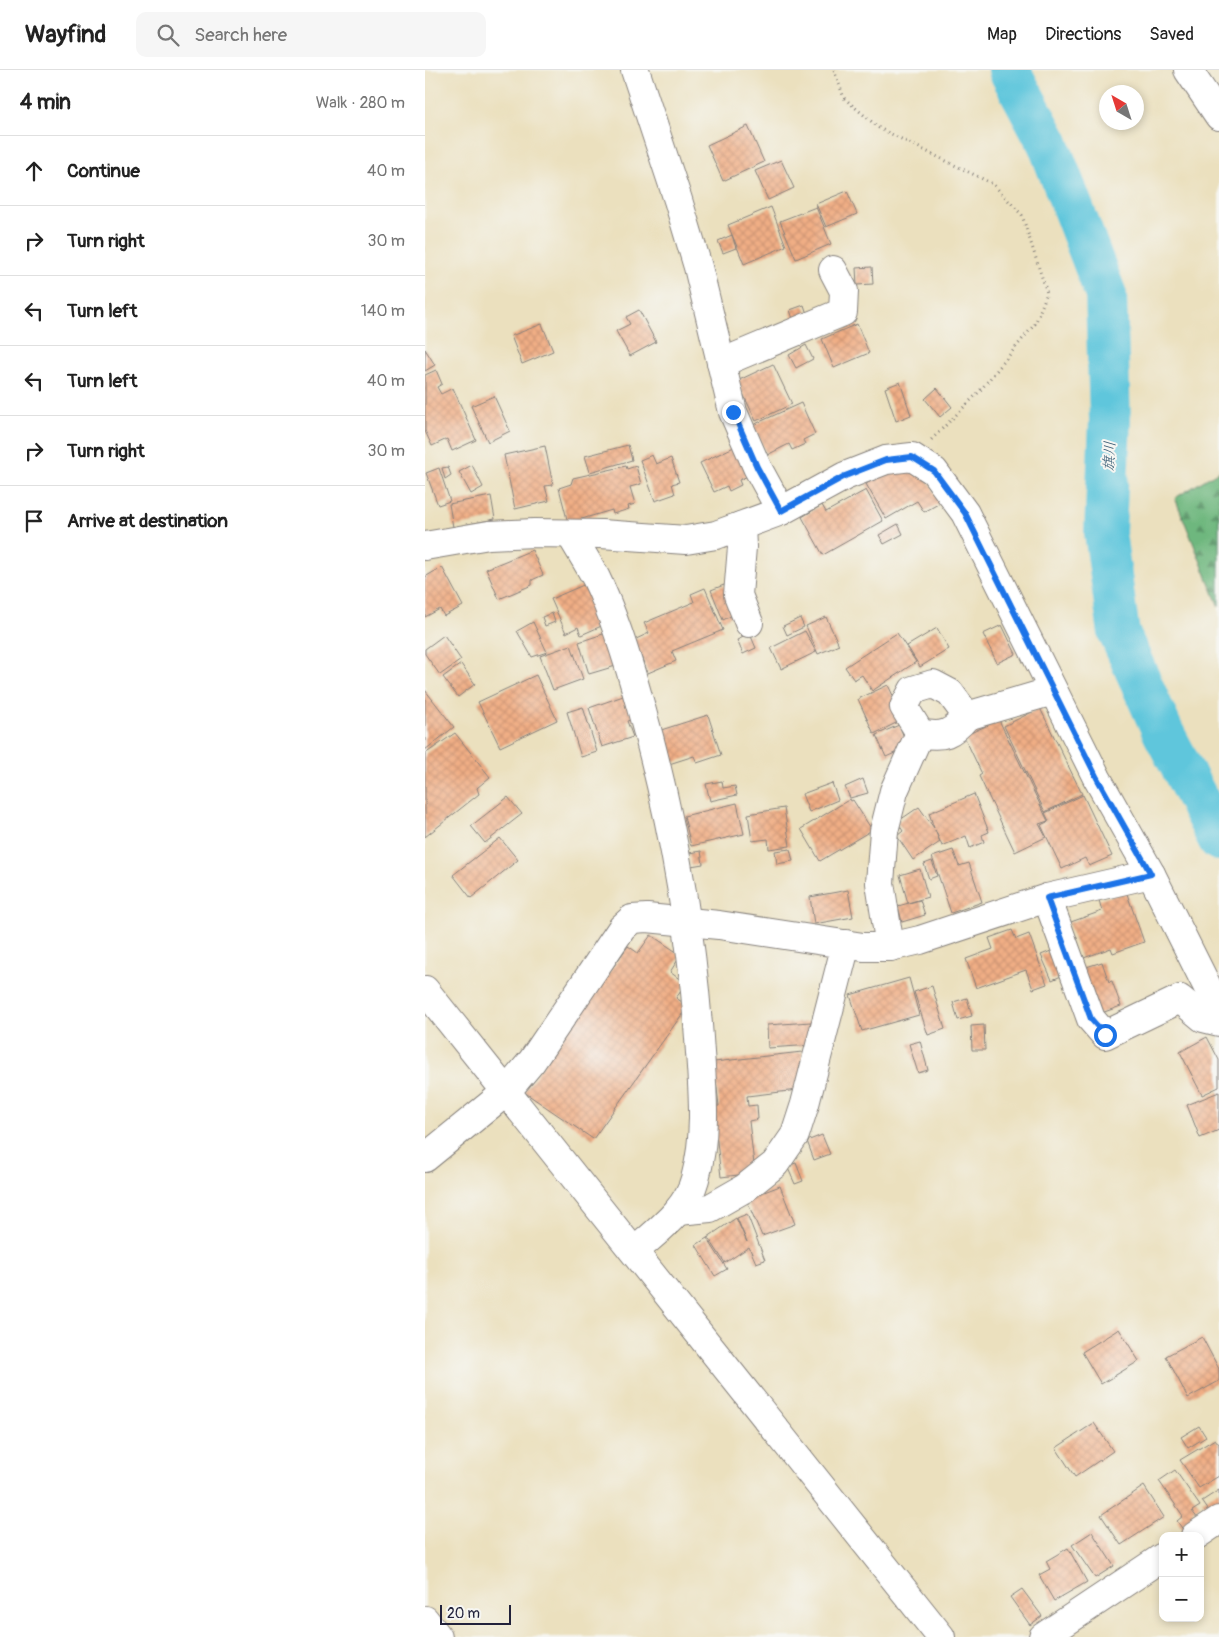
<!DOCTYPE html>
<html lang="en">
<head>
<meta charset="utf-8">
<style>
	:root { --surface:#fff; --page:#f6f6f6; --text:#222; --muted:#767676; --line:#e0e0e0 }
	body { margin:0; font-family:Pangolin,"Klee One",sans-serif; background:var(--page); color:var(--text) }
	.controls { position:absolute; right:15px; bottom:15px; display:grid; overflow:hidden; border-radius:10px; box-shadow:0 2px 8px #0003 }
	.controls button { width:45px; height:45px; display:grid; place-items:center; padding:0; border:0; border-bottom:1px solid var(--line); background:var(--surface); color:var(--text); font:25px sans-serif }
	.compass { position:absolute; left:674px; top:15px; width:45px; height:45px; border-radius:50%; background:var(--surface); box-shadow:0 2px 8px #0003; rotate:321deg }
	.scale { position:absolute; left:15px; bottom:12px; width:71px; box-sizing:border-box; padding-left:5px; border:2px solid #22223b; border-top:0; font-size:14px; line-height:18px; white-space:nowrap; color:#22223b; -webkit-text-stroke:4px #f6f6f2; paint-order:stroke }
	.stop { position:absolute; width:15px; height:15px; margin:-11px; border:4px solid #1a73e8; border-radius:50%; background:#fff }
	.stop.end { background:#1a73e8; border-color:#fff; box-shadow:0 1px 5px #0008 }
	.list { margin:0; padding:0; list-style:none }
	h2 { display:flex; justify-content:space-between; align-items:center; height:65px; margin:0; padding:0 20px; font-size:21px }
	h2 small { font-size:16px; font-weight:400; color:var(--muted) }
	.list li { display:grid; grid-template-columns:32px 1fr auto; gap:15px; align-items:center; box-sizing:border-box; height:70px; padding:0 20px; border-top:1px solid var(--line) }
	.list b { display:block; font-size:19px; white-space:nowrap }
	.list em { font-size:16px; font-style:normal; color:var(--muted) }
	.icon { flex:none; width:28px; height:28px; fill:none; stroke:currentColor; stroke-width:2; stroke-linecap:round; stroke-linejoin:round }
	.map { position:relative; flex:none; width:794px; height:1567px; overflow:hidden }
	header { display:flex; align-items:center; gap:30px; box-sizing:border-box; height:70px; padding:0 25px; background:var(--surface); border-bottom:1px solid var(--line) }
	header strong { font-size:24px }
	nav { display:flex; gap:28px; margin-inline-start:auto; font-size:18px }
	.search { width:350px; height:45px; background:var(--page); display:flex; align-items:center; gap:12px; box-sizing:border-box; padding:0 18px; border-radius:10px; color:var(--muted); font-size:19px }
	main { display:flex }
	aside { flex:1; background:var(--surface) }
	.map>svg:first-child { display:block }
	.forest { fill:url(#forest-firs); stroke:#486c5c }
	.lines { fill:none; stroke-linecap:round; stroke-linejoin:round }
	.river { stroke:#5fc6dc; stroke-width:42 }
	.building { fill:url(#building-cross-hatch) }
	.minor-casing { stroke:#86817c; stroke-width:30 }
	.path { stroke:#86817c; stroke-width:3; stroke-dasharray:1 4; stroke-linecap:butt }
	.minor { stroke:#fff; stroke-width:28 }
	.route { stroke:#1a73e8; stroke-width:6 }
	.labels { text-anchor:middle; stroke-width:4; stroke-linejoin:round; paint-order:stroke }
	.water-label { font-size:15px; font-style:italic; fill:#375b73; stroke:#f6f6f2 }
</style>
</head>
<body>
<header>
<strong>Wayfind</strong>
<div class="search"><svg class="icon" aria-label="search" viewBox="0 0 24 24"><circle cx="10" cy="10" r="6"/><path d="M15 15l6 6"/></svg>Search here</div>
<nav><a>Map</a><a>Directions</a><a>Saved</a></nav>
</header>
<main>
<aside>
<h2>4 min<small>Walk · 280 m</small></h2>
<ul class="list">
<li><svg class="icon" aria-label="ahead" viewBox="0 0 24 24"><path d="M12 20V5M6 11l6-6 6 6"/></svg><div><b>Continue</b></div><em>40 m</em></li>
<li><svg class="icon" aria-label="right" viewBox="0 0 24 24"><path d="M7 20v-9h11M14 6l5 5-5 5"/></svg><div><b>Turn right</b></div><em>30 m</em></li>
<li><svg class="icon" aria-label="left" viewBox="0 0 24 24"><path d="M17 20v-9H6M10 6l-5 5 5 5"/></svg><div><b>Turn left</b></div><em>140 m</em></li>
<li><svg class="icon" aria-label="left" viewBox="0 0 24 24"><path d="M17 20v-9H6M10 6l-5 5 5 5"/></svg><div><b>Turn left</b></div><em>40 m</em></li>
<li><svg class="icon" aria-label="right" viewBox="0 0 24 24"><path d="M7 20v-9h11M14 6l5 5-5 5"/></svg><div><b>Turn right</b></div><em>30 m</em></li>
<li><svg class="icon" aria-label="arrive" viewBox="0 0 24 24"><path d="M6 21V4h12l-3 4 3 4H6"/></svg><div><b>Arrive at destination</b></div></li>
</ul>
</aside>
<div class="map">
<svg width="794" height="1567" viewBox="0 0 794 1567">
	<defs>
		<pattern id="forest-firs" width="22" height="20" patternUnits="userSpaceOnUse" patternTransform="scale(1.25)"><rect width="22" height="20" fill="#6eb77e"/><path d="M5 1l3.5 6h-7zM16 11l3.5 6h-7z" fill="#5a9468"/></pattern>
		<pattern id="building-cross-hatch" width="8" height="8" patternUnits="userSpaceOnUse" patternTransform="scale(1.25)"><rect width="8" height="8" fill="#f0ae85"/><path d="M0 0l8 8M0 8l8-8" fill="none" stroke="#ce9574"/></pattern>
	</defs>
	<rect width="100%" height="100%" fill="#f6f6f2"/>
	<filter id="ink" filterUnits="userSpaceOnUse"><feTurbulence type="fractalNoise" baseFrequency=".02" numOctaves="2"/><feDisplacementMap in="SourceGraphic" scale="10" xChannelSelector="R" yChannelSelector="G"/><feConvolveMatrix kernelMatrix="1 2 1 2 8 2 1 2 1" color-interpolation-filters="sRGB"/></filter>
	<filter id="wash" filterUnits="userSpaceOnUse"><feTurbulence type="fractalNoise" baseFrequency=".0096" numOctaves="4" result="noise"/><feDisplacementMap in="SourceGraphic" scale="20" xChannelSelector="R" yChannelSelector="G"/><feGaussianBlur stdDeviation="1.12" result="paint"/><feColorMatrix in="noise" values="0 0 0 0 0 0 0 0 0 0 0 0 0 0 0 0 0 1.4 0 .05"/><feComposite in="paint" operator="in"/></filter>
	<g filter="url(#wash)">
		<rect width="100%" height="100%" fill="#ebe0be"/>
		<path class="forest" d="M794,401V537L750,428Z"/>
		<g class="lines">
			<path class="river" d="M584,0L623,73L681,225L685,350L680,463L694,563L738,662L794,770"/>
		</g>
		<g id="blocks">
			<g class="building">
				<path d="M323,56L339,92L298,111L282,75Z"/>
				<path d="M356,90L369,118L343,130L330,101Z"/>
				<path d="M422,121L432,144L401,157L391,134Z"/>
				<path d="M346,137L361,176L319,194L303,155Z"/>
				<path d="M391,137L406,174L371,189L355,151Z"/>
				<path d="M307,165L311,178L298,183L293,171Z"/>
				<path d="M447,197L448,214L432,215L431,198Z"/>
				<path d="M379,235L382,244L368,249L365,240Z"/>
				<path d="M214,240L231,272L205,286L191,261L205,254L201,247Z"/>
				<path d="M117,254L128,281L97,294L86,266Z"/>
				<path d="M432,254L444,283L409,298L397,269Z"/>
				<path d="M381,275L388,289L371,298L364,285Z"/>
				<path d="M0,279L10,295L0,301Z"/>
				<path d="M348,294L367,334L331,351L312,311Z"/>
				<path d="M11,300L17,314L12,317L16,324L28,318L51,370L27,381L22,369L7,376L0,361V305Z"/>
				<path d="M475,312L486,345L471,351L460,318Z"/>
				<path d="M512,318L527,337L515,347L500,329Z"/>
				<path d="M69,326L85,361L63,372L46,336Z"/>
				<path d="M376,333L390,364L378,370L380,374L367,380L364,374L342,385L328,355Z"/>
				<path d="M203,375L207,390L165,402L160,386Z"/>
				<path d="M120,376L128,415L120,416L124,431L90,439L79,385Z"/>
				<path d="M311,376L325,405L314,410L316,415L304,421L302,416L289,422L275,393Z"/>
				<path d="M227,385L231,394L246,388L254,412L247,414L250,424L230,431L215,390Z"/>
				<path d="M47,395L58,417L46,424L34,402Z"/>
				<path d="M201,396L202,399L211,396L216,414L205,417L210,434L203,436L204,439L188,444L187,440L143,453L134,418L146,414L148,408Z"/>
				<path d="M23,397L26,405L20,409L17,398Z"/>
				<path d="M14,398L25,431L13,435L1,403Z"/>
				<path d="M480,399L499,403L515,433L499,442L492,431L461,449L441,414L457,405Z"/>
				<path d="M441,420L458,451L398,485L377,447L397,435L401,442Z"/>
				<path d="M66,426L70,449L28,457L24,434Z"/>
				<path d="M473,454L478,464L459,474L454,465Z"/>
				<path d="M107,480L118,505L107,510V515L74,529L61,499Z"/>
				<path d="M17,497L38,536L19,546L15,539L0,547V507Z"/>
				<path d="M163,513L181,554L156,565L153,557L141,563L126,529Z"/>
				<path d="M299,515L310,544L298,550L286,520Z"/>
				<path d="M280,518L298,560L247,581L251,591L223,603L209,570L224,563L219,553L269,532L266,524Z"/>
				<path d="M127,543L130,552L120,556L117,547Z"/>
				<path d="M401,547L414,575L393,584L381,556Z"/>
				<path d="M375,548L379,557L362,565L358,556Z"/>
				<path d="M108,552L122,582L107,587L92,561Z"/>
				<path d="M577,555L591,584L572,593L558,564Z"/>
				<path d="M512,558L524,579L495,597L482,576Z"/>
				<path d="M380,561L391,582L356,599L346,578Z"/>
				<path d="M184,562L194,595L164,604L154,572Z"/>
				<path d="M472,563L491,592L447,621L437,605L429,610L420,597Z"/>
				<path d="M325,564L331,578L318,584L312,570Z"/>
				<path d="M19,565L36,590L15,605L0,584V579Z"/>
				<path d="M146,575L158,609L128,620L115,586Z"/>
				<path d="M36,594L50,614L33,627L18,607Z"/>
				<path d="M111,605L132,650L75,677L53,632Z"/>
				<path d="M463,615L479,649L449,664L433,629Z"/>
				<path d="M0,620L29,657L0,680Z"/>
				<path d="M204,624L212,648L202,651L208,667L177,677L164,638Z"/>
				<path d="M158,637L172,682L156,687L142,642Z"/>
				<path d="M615,638L657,724L620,742L579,656Z"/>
				<path d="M283,645L296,685L272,693L269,686L244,694L233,661Z"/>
				<path d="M574,650L623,751L614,754L621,767L590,782L554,706L557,704L539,666Z"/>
				<path d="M474,655L483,677L461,687L451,665Z"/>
				<path d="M30,663L65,707L52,718L54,724L0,767V684Z"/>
				<path d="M438,709L443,723L425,728L420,717Z"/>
				<path d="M297,711L298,718L310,716L312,725L285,731L281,714Z"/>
				<path d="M407,713L413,730L384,742L377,724Z"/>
				<path d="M549,724L564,762L557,765L559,772L545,778L541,766L517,776L510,760L515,772L488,790L472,766L478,761L472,752L494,737L509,758L504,743Z"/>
				<path d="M658,725L687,786L664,796L660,788L637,799L616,755L624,751L620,743Z"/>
				<path d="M83,727L97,744L60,773L46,756Z"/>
				<path d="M425,729L426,731L428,730L447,760L395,791L376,759Z"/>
				<path d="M312,733L319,764L266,776L259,746Z"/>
				<path d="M359,738L365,776L344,779L343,769L327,771L323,744Z"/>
				<path d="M75,768L93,790L46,828L28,805Z"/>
				<path d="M365,779L368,791L352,794L350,781Z"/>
				<path d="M528,780L534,796L544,793L557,832L526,843L507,787Z"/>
				<path d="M276,781L278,794L266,796L264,783Z"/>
				<path d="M507,791L512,806L504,809L499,794Z"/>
				<path d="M495,799L503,827L483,833L475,805Z"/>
				<path d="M423,820L428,847L389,854L385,827Z"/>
				<path d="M701,821L719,872L688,883L686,878L656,889L643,853L677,841L674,830Z"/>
				<path d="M495,830L500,845L477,852L473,836Z"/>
				<path d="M587,860L591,869L604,864L622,914L608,919L601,900L551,918L541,889L568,879L564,868Z"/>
				<path d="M226,865L256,885L245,902L261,914L251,928L263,936L168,1069L99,1022L203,876L213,883Z"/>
				<path d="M631,879L641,904L627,910L616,885Z"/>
				<path d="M677,892L684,912L687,911L696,936L671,945L655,899Z"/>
				<path d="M484,908L494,945L437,961L425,925Z"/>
				<path d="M507,916L520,959L503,965L489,922Z"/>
				<path d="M542,928L547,946L533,950L528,932Z"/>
				<path d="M386,952L388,975L343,978L342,955Z"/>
				<path d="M559,955L560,980H547L546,956Z"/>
				<path d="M782,967L794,990V1017L777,1025L755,982Z"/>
				<path d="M495,971L503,1000L493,1003L484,974Z"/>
				<path d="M377,982L381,1019L322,1026L323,1036L332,1035L333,1049L324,1051L330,1103L296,1107L288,1036H294L289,992Z"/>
				<path d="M794,1022V1060L775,1068L762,1035Z"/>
				<path d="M397,1065L405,1084L389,1090L382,1071Z"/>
				<path d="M371,1093L378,1111L370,1114L362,1096Z"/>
				<path d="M355,1116L370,1154L337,1166L321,1129Z"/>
				<path d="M322,1144L340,1190L331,1193L324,1177L300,1193L283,1167L311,1148L322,1172L312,1148Z"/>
				<path d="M282,1168L302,1199L290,1206L271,1175Z"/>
				<path d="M694,1259L714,1291L676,1314L657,1282Z"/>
				<path d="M777,1267L794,1299V1311L763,1328L741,1286Z"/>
				<path d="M669,1353L688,1381L650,1407L631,1378Z"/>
				<path d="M774,1356L781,1367L763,1378L756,1367Z"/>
				<path d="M790,1369L794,1374V1406L774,1418L755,1390Z"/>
				<path d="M750,1400L775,1436L767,1441L776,1453L761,1464L752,1451L758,1446L734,1411Z"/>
				<path d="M719,1416L739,1447L696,1475L676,1445Z"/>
				<path d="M794,1420V1443L788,1447L777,1431Z"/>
				<path d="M667,1462L689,1496L670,1508L647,1475Z"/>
				<path d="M643,1478L662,1512L629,1531L614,1505L625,1499L621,1491Z"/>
				<path d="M597,1519L617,1546L605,1555L585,1527Z"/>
			</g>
		</g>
	</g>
	<g filter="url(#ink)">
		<use href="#blocks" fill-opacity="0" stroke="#86817c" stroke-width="1"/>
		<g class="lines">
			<defs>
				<g id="minor">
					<path d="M210,0L253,130L273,197L308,342L332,397L356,441"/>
					<path d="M763,0L794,46"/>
					<path d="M296,293L418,242L419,221L408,200"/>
					<path d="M316,456L317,477L313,525L324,553"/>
					<path d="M146,465C154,479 163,493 171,508C189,545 204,594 215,634C246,743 266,855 274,968C277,1015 283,1063 270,1109C262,1140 233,1160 210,1181"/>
					<path d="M0,476L64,465L109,463L176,464L261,470L291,465L356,441L420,406L461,390L487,387L509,401L540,443L672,708L726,804L794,940"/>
					<path d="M542,646C527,664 518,668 495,663L479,637L488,620L508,614L525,623L542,646L628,621"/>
					<path d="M622,828L666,949L680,965L755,929L778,948L794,952"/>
					<path d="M465,877L455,813L459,761L469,721L495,663"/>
					<path d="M0,920L516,1567"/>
					<path d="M0,1088L81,1022L107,991L197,858L207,849L222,848L294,855L438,877H465L495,870L622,828L726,804"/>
					<path d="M253,1141L285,1138L320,1118L350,1094L370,1065L380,1034L421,874"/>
					<path d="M770,1466L794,1450"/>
					<path d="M0,1550L13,1567"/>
					<path d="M618,1567L738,1487"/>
				</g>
			</defs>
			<use href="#minor" class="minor-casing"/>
			<path class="path" d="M409,0L419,28L454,58L568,114L597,145L622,223L610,254L553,323L506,370"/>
			<use href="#minor" class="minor"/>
		</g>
	</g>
	<g class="lines" filter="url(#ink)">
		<path class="route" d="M308,342L332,397L356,441L420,406L461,390L487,387L509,401L540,443L672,708L726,804L622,828L666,949L680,965"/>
	</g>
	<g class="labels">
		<g class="water-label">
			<text transform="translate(684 386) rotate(-87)" y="5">旗川</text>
		</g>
	</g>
</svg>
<div class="controls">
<button>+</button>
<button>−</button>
</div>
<svg class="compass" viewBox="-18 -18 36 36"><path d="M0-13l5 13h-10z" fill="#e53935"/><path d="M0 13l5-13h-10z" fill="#767676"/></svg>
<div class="scale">20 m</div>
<div class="stop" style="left:680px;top:965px"></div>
<div class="stop end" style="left:308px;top:342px"></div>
</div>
</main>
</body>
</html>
